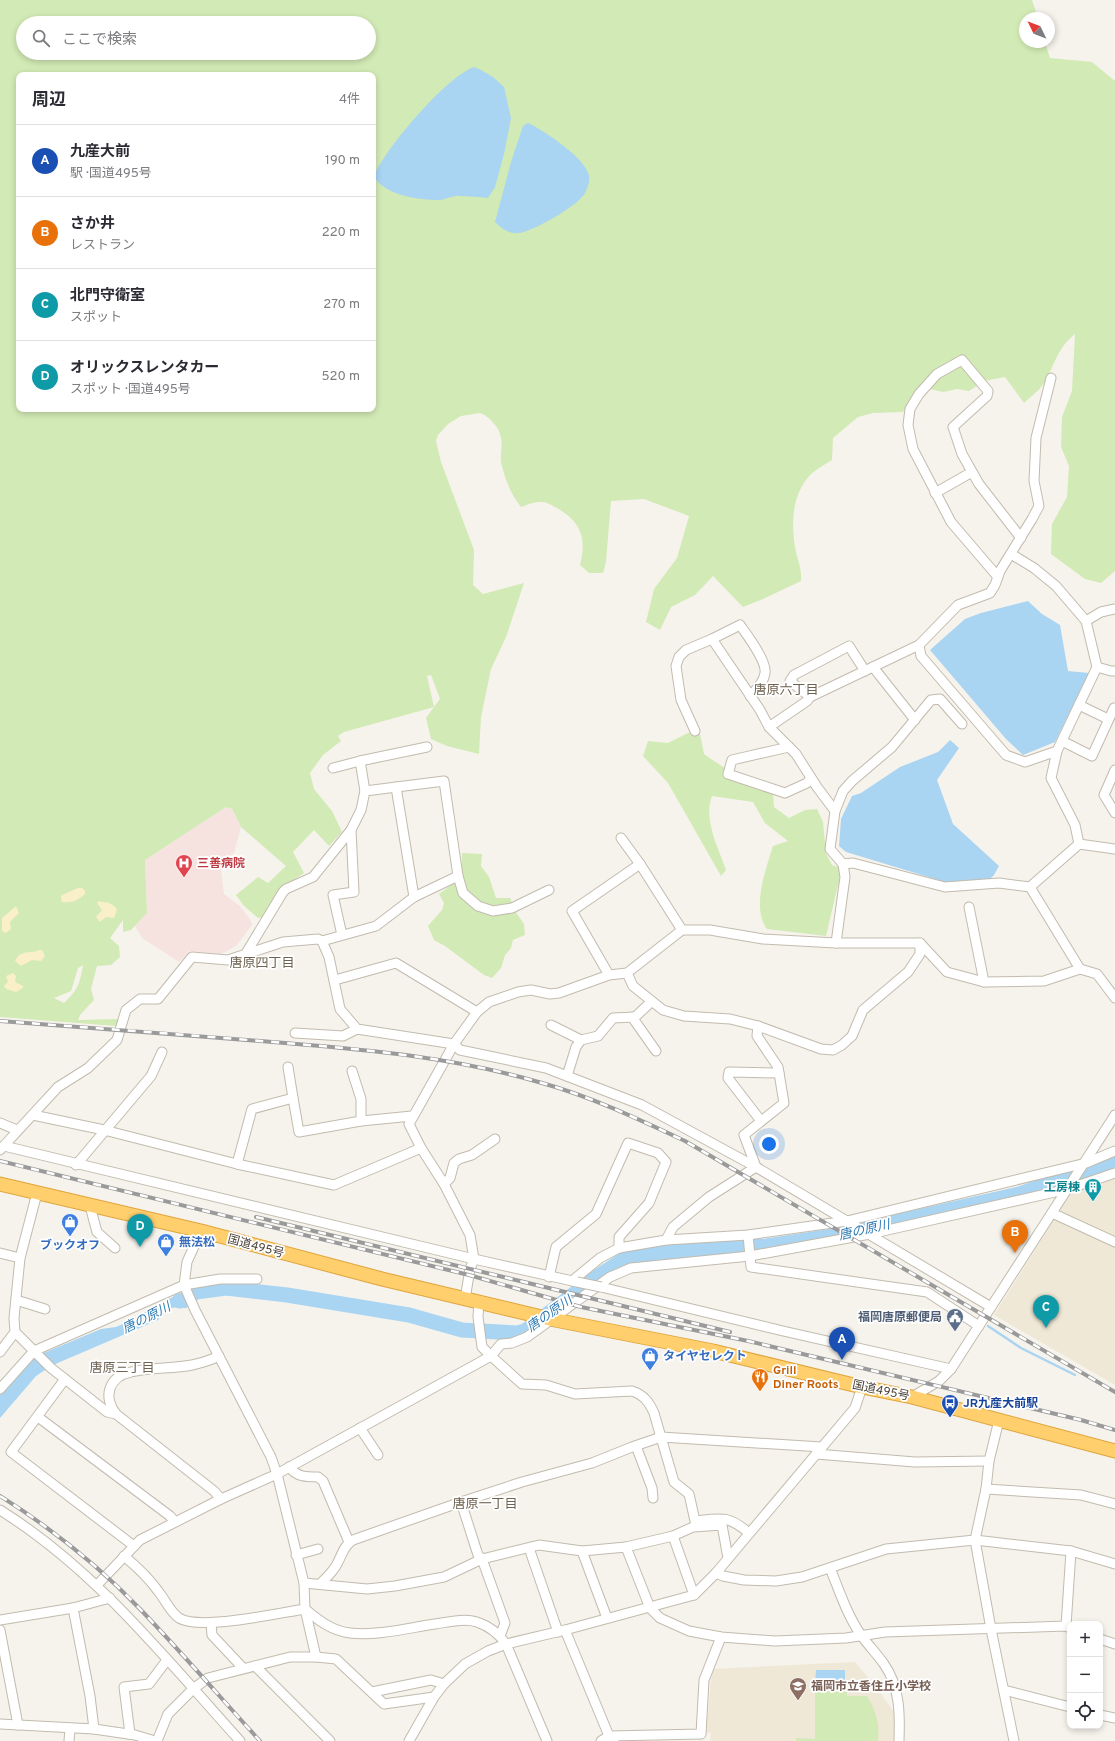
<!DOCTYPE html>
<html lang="ja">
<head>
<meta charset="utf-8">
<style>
	:root { --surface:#fff; --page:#f2f2f3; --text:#2b2b33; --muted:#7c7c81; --line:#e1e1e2; --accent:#d93025 }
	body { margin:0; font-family:Overpass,"Noto Sans JP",sans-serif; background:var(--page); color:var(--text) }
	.controls { position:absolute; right:12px; bottom:12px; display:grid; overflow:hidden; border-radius:8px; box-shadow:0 2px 6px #0003 }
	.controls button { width:36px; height:36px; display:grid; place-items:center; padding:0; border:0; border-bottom:1px solid var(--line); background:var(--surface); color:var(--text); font:20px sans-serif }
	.compass { position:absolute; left:1019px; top:12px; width:36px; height:36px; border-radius:50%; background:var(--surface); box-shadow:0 2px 6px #0003; rotate:313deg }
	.you { position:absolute; left:769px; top:1144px; width:14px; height:14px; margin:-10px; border:3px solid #fff; border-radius:50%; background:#1a73e8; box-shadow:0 0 0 6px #1a73e833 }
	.badge { display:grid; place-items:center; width:26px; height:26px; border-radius:50%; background:var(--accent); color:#fff; font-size:13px; font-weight:700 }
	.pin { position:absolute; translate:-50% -33px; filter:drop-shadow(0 1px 2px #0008) }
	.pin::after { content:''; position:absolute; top:21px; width:14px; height:12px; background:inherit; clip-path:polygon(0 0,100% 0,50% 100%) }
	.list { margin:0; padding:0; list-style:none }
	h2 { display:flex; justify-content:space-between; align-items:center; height:52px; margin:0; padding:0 16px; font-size:17px }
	h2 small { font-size:13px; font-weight:400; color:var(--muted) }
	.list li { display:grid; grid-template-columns:26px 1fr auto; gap:12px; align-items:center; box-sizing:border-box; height:72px; padding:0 16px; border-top:1px solid var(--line) }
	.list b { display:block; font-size:15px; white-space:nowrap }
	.list p { margin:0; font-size:13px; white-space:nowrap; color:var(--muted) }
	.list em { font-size:13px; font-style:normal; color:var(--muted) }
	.icon { flex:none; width:22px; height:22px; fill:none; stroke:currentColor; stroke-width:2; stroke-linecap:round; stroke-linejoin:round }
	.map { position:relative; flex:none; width:1115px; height:1741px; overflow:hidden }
	.search { position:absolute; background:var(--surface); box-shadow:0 2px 6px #0003; left:16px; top:16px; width:360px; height:44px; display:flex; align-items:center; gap:10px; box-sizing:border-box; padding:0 14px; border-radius:22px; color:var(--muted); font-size:15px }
	.panel { position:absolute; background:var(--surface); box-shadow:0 2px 6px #0003; left:16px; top:72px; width:360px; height:340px; border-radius:8px }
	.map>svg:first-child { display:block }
	.education { fill:#efe8d6 }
	.medical { fill:#f6e3e0 }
	.green { fill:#d2eab5; fill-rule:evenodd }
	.sand { fill:#f9efc9 }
	.water { fill:#a9d4f2 }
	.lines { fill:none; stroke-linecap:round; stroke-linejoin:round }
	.stream { stroke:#a9d4f2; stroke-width:2.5 }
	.river { stroke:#a9d4f2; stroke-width:15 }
	.minor-casing { stroke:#c2bbae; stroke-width:11 }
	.highway-casing { stroke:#e0a43c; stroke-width:15 }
	.minor { stroke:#fff; stroke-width:9 }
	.highway { stroke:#ffcf6e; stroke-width:13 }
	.rail-casing { stroke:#9a9a9a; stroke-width:4 }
	.rail { stroke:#fff; stroke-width:2.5; stroke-dasharray:8; stroke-linecap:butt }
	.minor-bridge-casing { stroke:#c2bbae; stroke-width:11; stroke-linecap:butt }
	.minor-bridge { stroke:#fff; stroke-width:9 }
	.labels { text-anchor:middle; stroke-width:3.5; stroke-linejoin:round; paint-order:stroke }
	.health-label { font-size:12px; font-weight:bold; fill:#be3a42; stroke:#fff; text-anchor:start }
	.culture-label { font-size:12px; font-weight:bold; fill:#0d838f; stroke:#fff; text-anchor:end }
	.shop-label { font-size:12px; font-weight:bold; fill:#366cbe; stroke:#fff; text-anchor:start }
	.street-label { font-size:12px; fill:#4b4439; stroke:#fff }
	.service-label { font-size:12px; font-weight:bold; fill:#4e5e75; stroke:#fff; text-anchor:end }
	.food-label { font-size:12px; font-weight:bold; fill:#c56008; stroke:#fff; text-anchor:start }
	.transit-label { font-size:12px; font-weight:bold; fill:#164399; stroke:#fff; text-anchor:start }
	.education-label { font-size:12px; font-weight:bold; fill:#785e54; stroke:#fff; text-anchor:start }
	.neighbourhood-label { font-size:13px; fill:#6e6250; stroke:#fff }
	.water-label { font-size:13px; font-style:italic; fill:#2e7ab2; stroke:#fff }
</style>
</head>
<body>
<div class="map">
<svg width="1115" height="1741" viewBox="0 0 1115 1741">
	<rect width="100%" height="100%" fill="#f6f3ec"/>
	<g class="education">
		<path d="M1115,1177V1385L994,1315L1071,1193Z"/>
		<path d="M855,1662L876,1687L897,1716L896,1741H710L711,1732L706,1733L712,1669Z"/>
	</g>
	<path class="medical" d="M226,807L232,809L241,827L234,853L220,862L224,894L240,906L251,921L252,925L236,946L221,954L190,951L179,962L142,938L135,926L147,913L145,860Z"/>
	<g class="green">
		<path d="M0,0H1032L1038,18H1025V42H1045L1050,58L1092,62L1115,81V571L1101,583L1085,579L1051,554L1052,524L1067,497L1069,466L1061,447L1062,417L1072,391L1075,334C1057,348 1055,365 1044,383C1039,391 1030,397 1024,403L1005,377L984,381L969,391L957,389L943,392L920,387L903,412L873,413L858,417L833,438L832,460C825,464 817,469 811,474C792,494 791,522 795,547C797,560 802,567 801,581L763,599L743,607L713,576L695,595L671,607L660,630L646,622L654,589L677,558L689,516L644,499L611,501L606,562L603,573H589L580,565C587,538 581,522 557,508C551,505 545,501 539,502C533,502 527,505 521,507C511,494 506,482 502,466C499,457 503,447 501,438C500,428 489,416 480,413L461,416L448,424L438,435L436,441L441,462L474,550L473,585L483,594L524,583L506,637L491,669L481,717L479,754L447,746L431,739L426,718L434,707L344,732L338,736L341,741L323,755L310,773L314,789L332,811L342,832L329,846L314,830L293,852L304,873L279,890L264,917L258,918L244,906L236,895L258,877L268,883L286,866L241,827L232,809L226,807L145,860L147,913L131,930L123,932V920L110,938L119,946L120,957L111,965L97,966L91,989L94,1000L80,1015L78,1020L119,1019L117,1026L0,1017ZM23,23H369V53H23ZM19,75H373V409H19V265L15,258L19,260ZM431,675L440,699L434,707L427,676ZM83,965C80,983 78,990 64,1003L54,998L71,991L78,968Z"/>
		<path d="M699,729L704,754L746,783L761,782L773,794L774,807L789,818L805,810L817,809L823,822L826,853L832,865L842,868L826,936L767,929C751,908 766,869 773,846L788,841L765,823L753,802L712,796C703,819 718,847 726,870L721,876L668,783L643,756L648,741L668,743L686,734Z"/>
		<path d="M462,853L482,854L481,866L489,877L496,898H510L517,914L524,924L525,935L513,940L511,948L505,955L501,968L492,978L484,975L445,946L434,940L428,926L442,910L444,903L439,894C456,882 463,876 462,853Z"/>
		<path d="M815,1690L847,1692V1696H867C876,1711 880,1724 878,1741H796V1738L815,1739Z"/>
	</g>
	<g class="sand">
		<path d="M78,888H82L85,891V894C77,901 72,903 62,902L61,897L62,895Z"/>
		<path d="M99,901C106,903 114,902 117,910L114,918L106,917L100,922L96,917L102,910L97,903Z"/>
		<path d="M16,906L19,913L10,922L11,929L6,933L2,931V918Z"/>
		<path d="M39,950H42L45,956L41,961L32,960L21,966L15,961C22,948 29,955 39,950Z"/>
		<path d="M13,973L16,976L15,982L23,986V988L16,992L6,989L4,986L8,982L6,976Z"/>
	</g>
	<g class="water">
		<path d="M474,67L481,70L493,77L504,87L511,118L504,154L495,187L488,198C478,197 469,196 460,196C453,195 446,200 439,200C419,200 383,195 374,176C385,149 447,76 474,67Z"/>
		<path d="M528,123C543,130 587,159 589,176C590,182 587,191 583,196C573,208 534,231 519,233C509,234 502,229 495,222L511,162L523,126Z"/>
		<path d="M1028,601L1042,614L1060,625L1068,671L1089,673L1055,742L1023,755L1006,739L930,650L965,619L981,613Z"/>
		<path d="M950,740L959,748L937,780L953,824L999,866L994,875L990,879L945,882L846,852L839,846L841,819L852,796L861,793L900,767L938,752Z"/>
		<path d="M190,1288L196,1292V1302L186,1308C169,1306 170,1308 158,1320L53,1365L45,1370L36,1376L0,1418V1395L34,1357L101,1329L116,1327L141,1316L151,1307L182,1293Z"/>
		<path d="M816,1670H845V1685L815,1684Z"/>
	</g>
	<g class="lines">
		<path class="stream" d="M988,1326L1021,1348L1075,1375"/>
		<path class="river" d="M179,1301L185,1300L196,1292L226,1288L287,1295L409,1315L462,1330L517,1333L525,1331L594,1279L629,1256L693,1249L767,1246L833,1236L1019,1194L1115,1161"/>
		<defs>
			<g id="minor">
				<path d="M1051,378L1036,438L1034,481L1039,506L1032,519L1000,571L995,585L990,593L958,605L919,645L810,697L807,701L769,727L796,754L817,787L835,811L830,849L843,864L853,863L945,887L999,883L1030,887L1079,844"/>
				<path d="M935,493L972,472"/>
				<path d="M1011,554L1034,568L1056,586L1086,621"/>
				<path d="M998,577L951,522L913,449L908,425L910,409L919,394L937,374L962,360L988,391L987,396L953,427L962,454L979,484L1021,538"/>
				<path d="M712,639L760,710L769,727"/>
				<path d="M919,645L921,656L1006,755L1025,762L1057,751"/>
				<path d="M873,667L915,720"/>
				<path d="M1097,667L1111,671H1115"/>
				<path d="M810,697L790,681L794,675L849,646L865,671"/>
				<path d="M1079,705L1106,718"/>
				<path d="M695,731L681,700L676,666L679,657L686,650L712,639L740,625C747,635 767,661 765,673C764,682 756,690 750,696"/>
				<path d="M1062,741L1092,756L1114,708"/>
				<path d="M789,747L732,760L728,774L785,793L807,783L811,778"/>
				<path d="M333,768L360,761"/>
				<path d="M1115,770L1104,795L1115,813"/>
				<path d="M396,787L414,897"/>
				<path d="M365,791L360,761L427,747"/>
				<path d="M835,811L843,791L852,781L892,747L931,700L940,699L962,724"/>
				<path d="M621,838L640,864L682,930"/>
				<path d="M1079,844L1075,825L1051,778L1057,751L1097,667L1086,621L1101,612L1115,609"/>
				<path d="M1079,844L1115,849"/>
				<path d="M1030,887L1080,969"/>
				<path d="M969,907L984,982"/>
				<path d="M342,935L333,895L354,892L351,830L361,810L365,791L444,781L458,876L463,893L478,906L493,911L512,908L549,890"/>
				<path d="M322,941L329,957L340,1009L357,1029L454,1044L460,1050L546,1068L642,1105L756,1167L991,1307"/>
				<path d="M836,943L845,877L843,864"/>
				<path d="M245,955L283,892L286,889L313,877L351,830"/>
				<path d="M627,973L633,986L663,1010L684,1016L730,1019L758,1026L821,1049L833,1050L842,1045L852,1036L863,1010L908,972L920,954V943"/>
				<path d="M609,975L572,911L640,864"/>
				<path d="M335,980L396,963L477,1012"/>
				<path d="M632,1017L656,1051"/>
				<path d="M551,1025L581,1040"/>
				<path d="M295,1033L343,1036L357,1029"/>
				<path d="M288,1067L293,1098"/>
				<path d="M352,1071L361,1099V1121"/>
				<path d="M567,1076L576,1047L581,1040L598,1036L613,1018L635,1017L651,1002"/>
				<path d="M33,1115L104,1130L237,1164L334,1185L421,1148"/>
				<path d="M761,1121L728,1078L729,1072L779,1073"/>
				<path d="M0,1123L17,1130"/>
				<path d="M4,1146L474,1259L577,1282"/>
				<path d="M0,1150L58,1087L88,1068L117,1040L126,1010L140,999H158L192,957L228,960L283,942L318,939L322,941L376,926L414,897L458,876"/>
				<path d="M237,1164L252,1109L293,1098L299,1132L361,1121L412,1116"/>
				<path d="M76,1165L151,1076L162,1052"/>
				<path d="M756,1167L744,1135L784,1103L778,1067L757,1036L758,1026"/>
				<path d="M444,1184L450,1178L454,1163L459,1159L472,1155L495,1139"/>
				<path d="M37,1193L20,1258L14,1318L15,1332L51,1368L107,1412L116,1414L214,1491L221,1499"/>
				<path d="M90,1206L97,1232L115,1248"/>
				<path d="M1052,1213L1115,1242"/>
				<path d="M748,1235L751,1267L927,1292L979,1326"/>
				<path d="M666,1240L748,1235L847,1221L1086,1163L1115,1151"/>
				<path d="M0,1253L20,1258"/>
				<path d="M549,1277L556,1247L596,1214L628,1143L658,1153L666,1162L649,1203L619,1237V1248"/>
				<path d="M572,1281L600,1258L619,1248L666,1240L673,1227L709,1197L756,1167"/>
				<path d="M601,1287L783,1331L951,1369"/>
				<path d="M465,1299L470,1269L474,1259L470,1235L444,1184L421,1148L409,1124L454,1044L477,1012L489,1002L518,992L531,990L550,994L559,993L609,975L627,973L682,930H710L763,939L836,943H920L947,972L984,982L1044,981L1080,969L1097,974L1115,998"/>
				<path d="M16,1300L45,1309"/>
				<path d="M0,1352L15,1332"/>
				<path d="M65,1379L11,1452L134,1546"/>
				<path d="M0,1389L34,1351L184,1285L220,1279H257"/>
				<path d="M912,1397L939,1381L951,1369L1115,1115"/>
				<path d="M116,1414C103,1397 108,1377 131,1372C151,1367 172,1369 192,1365C201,1363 211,1360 219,1356"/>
				<path d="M38,1417L170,1516L175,1522"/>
				<path d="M999,1420L989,1461L986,1489L975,1540L991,1629L1014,1741"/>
				<path d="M360,1428L378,1455"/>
				<path d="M636,1446L652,1488L653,1498"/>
				<path d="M816,1454L915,1462L989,1461"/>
				<path d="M289,1467C297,1477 306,1477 318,1477L323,1481L349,1542"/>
				<path d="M986,1489L1081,1495L1115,1504"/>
				<path d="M461,1502L478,1555L482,1559L505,1623L500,1636"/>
				<path d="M0,1510C95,1569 166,1659 240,1741"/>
				<path d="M749,1533C728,1515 721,1518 695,1521L689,1494L674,1482L654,1413C649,1402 644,1395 632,1391L575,1394L546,1385L522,1384L491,1356L501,1344L512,1343L527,1337L610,1277L631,1268L750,1256L870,1234L1068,1189L1115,1173"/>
				<path d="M673,1536L694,1595"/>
				<path d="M626,1547L650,1608L660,1618L689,1631L721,1637L775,1641L846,1638L885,1632L1066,1626L1070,1628"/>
				<path d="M529,1548L558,1632"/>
				<path d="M582,1551L607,1618"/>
				<path d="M296,1555L318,1549"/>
				<path d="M124,1556C136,1566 149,1578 158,1591C165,1599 170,1612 179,1618C200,1631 278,1613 305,1609C318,1620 332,1631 350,1633C378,1636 408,1628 435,1624C449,1622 464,1618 477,1622C489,1626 499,1634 506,1644L547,1741"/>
				<path d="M830,1568C839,1590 847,1615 861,1635C868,1645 877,1654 884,1664C900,1687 900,1714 899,1741"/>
				<path d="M716,1573L723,1576L744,1580L776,1581L802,1577L886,1549L975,1540L1071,1551L1115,1564"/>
				<path d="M304,1583L367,1589L395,1586L444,1577L482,1559L539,1545L582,1551L626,1547L673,1536L693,1527L722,1525L728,1558"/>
				<path d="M320,1584C326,1578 333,1572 337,1564C342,1555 344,1545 353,1540L461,1502L522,1482L592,1463L632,1447L661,1437L822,1447"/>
				<path d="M97,1585L140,1540L221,1499L277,1474L491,1356L482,1347L478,1317L479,1302"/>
				<path d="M73,1608L90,1696L94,1729"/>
				<path d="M0,1620L73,1608L110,1598"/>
				<path d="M211,1623L212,1635L243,1668"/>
				<path d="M1066,1626L1071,1551"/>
				<path d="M0,1630L18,1725"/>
				<path d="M565,1630L609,1736L614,1739"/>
				<path d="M1100,1639L1115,1644"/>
				<path d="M316,1657L336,1659L384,1704L434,1697"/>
				<path d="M255,1666L330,1741"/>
				<path d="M1004,1690L1070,1707"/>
				<path d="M372,1692L431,1680L444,1684"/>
				<path d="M1100,1715L1115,1718"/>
				<path d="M0,1724L94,1729L135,1735L155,1741"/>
				<path d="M130,1734L124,1687L149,1684L167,1660"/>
				<path d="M69,1741L70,1729"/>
				<path d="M157,1741L168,1714L193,1689L208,1678L290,1657H316L305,1609L304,1583L277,1474L271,1457L195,1310L184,1285L187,1262L201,1231"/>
				<path d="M409,1741L434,1697L444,1684L465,1664L488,1651L506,1644L565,1630L694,1595L716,1573L855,1408L862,1387"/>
				<path d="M601,1741L609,1736L701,1734L704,1680L721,1637"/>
			</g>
			<path id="highway" d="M0,1184L201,1231L382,1279L550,1319L713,1351L862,1387L912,1397L1115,1451"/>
		</defs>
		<use href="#minor" class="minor-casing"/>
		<use href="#highway" class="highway-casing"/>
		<use href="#minor" class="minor"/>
		<use href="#highway" class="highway"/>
		<defs>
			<g id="rail">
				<path d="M0,1021C95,1028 190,1035 285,1043C371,1050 458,1058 542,1083C592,1097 638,1119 685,1141L1115,1392"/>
				<path d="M0,1161L469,1275L581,1307L748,1341L1081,1420L1115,1430"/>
				<path d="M256,1217L730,1332"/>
				<path d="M0,1496C51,1528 99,1566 141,1610C182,1653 220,1697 260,1741"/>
			</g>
		</defs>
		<use href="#rail" class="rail-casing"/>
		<use href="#rail" class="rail"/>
		<defs>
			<path id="minor-bridge" d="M577,1282L601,1287"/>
		</defs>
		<use href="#minor-bridge" class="minor-bridge-casing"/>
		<use href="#minor-bridge" class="minor-bridge"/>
	</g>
	<defs>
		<symbol id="hospital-pin" viewBox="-11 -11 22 30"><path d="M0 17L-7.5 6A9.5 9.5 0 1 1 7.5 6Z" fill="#e0444e" stroke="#fff"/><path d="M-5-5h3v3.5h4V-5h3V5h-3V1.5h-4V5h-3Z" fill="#fff"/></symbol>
		<symbol id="building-pin" viewBox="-11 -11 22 30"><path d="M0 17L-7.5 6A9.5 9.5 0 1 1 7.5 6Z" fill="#0f9aa8" stroke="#fff"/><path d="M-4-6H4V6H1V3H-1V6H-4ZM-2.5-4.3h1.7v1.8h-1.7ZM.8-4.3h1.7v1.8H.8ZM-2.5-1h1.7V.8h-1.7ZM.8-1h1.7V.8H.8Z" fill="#fff"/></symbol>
		<symbol id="shop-pin" viewBox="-11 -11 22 30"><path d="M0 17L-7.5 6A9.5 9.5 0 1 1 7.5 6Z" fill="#3f7fe0" stroke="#fff"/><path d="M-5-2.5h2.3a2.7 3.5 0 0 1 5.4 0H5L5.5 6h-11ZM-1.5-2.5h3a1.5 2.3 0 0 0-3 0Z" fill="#fff"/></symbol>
		<symbol id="civic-pin" viewBox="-11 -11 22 30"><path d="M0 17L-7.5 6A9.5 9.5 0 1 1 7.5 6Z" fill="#5c6f8a" stroke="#fff"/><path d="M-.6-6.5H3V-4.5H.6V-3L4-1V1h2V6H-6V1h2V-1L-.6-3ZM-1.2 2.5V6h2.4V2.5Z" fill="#fff"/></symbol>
		<symbol id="restaurant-pin" viewBox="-11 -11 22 30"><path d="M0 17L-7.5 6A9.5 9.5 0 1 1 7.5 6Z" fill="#e8710a" stroke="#fff"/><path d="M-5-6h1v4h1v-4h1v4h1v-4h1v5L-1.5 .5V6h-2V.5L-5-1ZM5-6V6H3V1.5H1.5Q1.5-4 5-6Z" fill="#fff"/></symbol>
		<symbol id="bus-pin" viewBox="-11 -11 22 30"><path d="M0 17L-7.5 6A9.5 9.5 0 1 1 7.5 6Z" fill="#1a4fb4" stroke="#fff"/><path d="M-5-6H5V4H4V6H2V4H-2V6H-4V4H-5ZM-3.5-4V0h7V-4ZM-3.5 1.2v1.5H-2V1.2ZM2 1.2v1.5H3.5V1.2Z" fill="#fff"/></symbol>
		<symbol id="school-pin" viewBox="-11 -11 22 30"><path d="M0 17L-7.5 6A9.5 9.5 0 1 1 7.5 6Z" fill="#8d6e63" stroke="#fff"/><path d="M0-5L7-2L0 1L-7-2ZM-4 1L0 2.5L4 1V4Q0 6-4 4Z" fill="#fff"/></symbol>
	</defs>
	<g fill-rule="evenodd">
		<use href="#hospital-pin" x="174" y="853" width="20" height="27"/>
		<use href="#building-pin" x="1083" y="1177" width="20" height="27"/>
		<use href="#shop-pin" x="60" y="1212" width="20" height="27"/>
		<use href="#shop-pin" x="156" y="1232" width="20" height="27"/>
		<use href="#civic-pin" x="945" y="1307" width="20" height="27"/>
		<use href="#shop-pin" x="640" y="1346" width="20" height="27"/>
		<use href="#restaurant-pin" x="750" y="1367" width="20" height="27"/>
		<use href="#bus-pin" x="940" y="1393" width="20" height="27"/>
		<use href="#school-pin" x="788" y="1676" width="20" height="27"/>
	</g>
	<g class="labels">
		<g class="health-label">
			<text x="197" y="867">三善病院</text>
		</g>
		<g class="culture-label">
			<text x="1080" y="1191">工房棟</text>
		</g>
		<g class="shop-label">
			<text x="179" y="1246">無法松</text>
			<text x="70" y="1249" text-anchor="middle">ブックオフ</text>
			<text x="663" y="1360">タイヤセレクト</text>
		</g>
		<g class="street-label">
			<text transform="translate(256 1246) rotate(15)" y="4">国道495号</text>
			<text transform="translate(881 1390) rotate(12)" y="4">国道495号</text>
		</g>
		<g class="service-label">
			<text x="942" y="1321">福岡唐原郵便局</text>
		</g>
		<g class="food-label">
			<text x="773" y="1374">Grill<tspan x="773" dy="14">Diner Roots</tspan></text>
		</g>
		<g class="transit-label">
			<text x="963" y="1407">JR九産大前駅</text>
		</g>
		<g class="education-label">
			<text x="811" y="1690">福岡市立香住丘小学校</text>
		</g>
		<g class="neighbourhood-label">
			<text x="786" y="694">唐原六丁目</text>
			<text x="262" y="967">唐原四丁目</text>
			<text x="122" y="1372">唐原三丁目</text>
			<text x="485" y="1508">唐原一丁目</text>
		</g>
		<g class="water-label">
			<text transform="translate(864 1229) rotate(-13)" y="5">唐の原川</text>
			<text transform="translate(549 1313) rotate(-35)" y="5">唐の原川</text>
			<text transform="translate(146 1317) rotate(-27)" y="5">唐の原川</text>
		</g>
	</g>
</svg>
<div class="controls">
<button>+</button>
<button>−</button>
<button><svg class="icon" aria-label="locate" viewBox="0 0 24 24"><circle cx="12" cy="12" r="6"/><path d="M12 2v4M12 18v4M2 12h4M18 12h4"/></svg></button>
</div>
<svg class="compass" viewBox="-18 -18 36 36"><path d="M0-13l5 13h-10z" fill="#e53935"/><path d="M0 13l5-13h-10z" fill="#7c7c81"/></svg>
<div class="you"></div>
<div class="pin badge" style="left:842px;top:1360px;background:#1a4fb4">A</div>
<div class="pin badge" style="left:1015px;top:1253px;background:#e8710a">B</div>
<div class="pin badge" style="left:1046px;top:1328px;background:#0f9aa8">C</div>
<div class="pin badge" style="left:140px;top:1247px;background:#0f9aa8">D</div>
<div class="search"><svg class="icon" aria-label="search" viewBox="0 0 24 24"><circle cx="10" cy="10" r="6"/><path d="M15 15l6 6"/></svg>ここで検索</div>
<section class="panel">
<h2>周辺<small>4件</small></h2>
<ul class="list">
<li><span class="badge" style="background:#1a4fb4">A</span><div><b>九産大前</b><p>駅 · 国道495号</p></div><em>190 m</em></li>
<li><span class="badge" style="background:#e8710a">B</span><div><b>さか井</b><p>レストラン</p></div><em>220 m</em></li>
<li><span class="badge" style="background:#0f9aa8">C</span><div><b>北門守衛室</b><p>スポット</p></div><em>270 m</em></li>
<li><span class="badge" style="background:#0f9aa8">D</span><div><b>オリックスレンタカー</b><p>スポット · 国道495号</p></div><em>520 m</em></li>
</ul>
</section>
</div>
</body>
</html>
